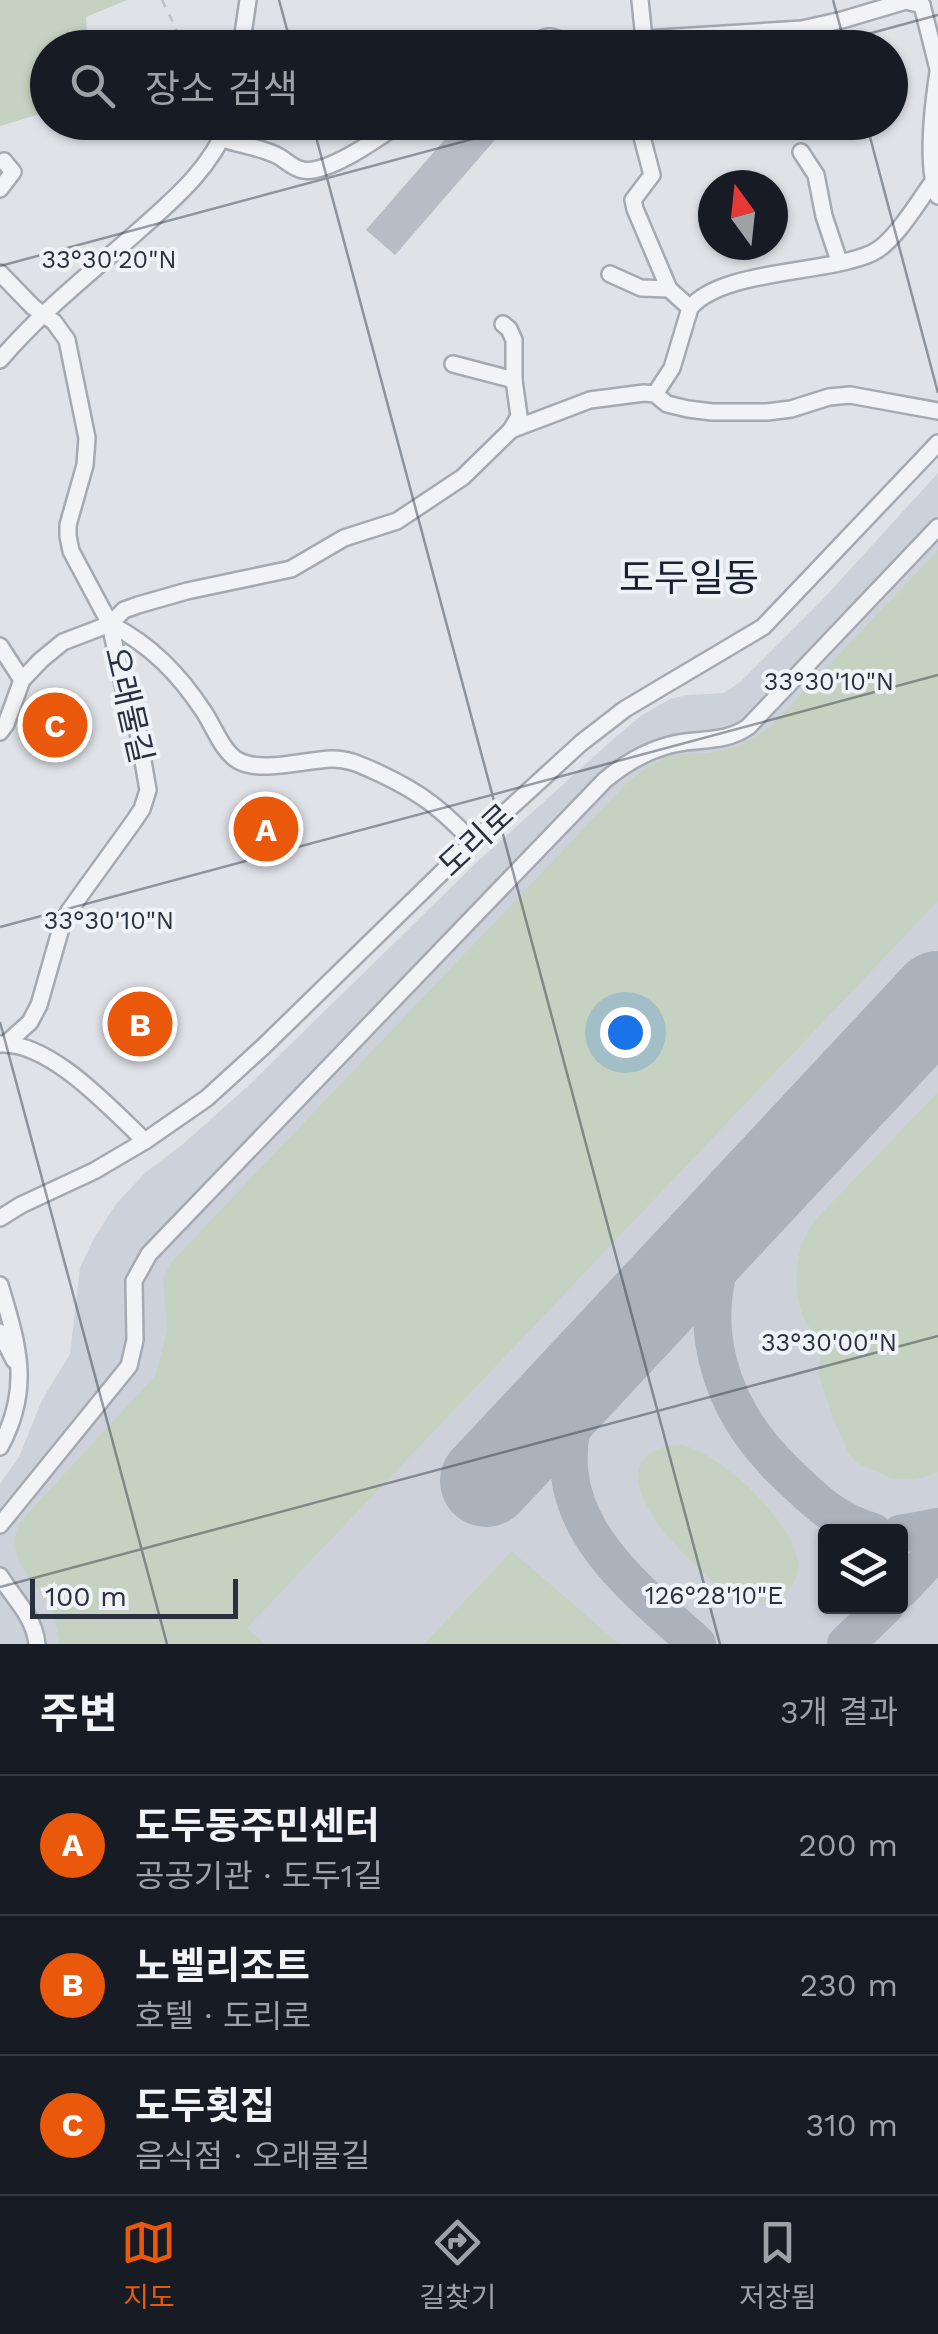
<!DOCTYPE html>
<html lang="ko">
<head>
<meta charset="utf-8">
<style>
	:root { --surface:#171b24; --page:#242831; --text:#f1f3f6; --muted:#9ea1a6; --line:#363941; --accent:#ea580c }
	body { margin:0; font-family:"Work Sans","Noto Sans KR",sans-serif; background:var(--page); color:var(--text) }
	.controls { position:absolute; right:30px; bottom:30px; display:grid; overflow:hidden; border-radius:10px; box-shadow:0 2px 8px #0004 }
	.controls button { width:90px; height:90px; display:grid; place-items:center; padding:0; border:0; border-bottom:2px solid var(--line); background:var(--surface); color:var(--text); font:50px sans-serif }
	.compass { position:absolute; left:698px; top:170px; width:90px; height:90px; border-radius:50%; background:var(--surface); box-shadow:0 2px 8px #0004; rotate:345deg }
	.scale { position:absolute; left:30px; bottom:25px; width:208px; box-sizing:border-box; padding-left:10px; border:5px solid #29313f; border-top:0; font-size:28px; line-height:35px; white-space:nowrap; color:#29313f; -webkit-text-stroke:8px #eff2f6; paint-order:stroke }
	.you { position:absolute; left:625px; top:1032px; width:35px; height:35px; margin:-25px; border:8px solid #fff; border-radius:50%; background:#1a73e8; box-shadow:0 0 0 15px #1a73e833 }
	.badge { display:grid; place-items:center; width:65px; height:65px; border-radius:50%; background:var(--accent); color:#fff; font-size:32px; font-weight:700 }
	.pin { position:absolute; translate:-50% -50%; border:5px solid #fff; box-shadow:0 2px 10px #0006 }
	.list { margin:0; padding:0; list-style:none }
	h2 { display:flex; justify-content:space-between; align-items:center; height:130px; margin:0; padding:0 40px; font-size:42px }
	h2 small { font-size:32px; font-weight:400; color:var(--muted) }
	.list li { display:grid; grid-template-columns:65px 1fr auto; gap:30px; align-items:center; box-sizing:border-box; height:140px; padding:0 40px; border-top:2px solid var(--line) }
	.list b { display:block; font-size:38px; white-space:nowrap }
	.list p { margin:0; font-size:32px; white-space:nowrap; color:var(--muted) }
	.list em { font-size:32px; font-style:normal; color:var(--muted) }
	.icon { flex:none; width:55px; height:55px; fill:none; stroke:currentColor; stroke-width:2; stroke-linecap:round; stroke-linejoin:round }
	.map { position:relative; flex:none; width:938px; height:1644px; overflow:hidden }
	.search { position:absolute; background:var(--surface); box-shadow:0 2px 8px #0004; left:30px; right:30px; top:30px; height:110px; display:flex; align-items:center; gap:25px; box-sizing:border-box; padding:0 35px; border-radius:55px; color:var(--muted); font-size:38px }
	.sheet { height:550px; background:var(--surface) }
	nav { display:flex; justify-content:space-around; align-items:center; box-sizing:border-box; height:140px; border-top:2px solid var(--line); background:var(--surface); font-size:28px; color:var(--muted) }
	nav a { display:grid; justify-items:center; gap:5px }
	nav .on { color:var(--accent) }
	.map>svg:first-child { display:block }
	.built { fill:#cdd2da; fill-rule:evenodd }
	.green { fill:#c5d2c1 }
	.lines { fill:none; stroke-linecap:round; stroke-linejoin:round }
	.taxiway { stroke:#acb2bc; stroke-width:38 }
	.runway { stroke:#acb2bc; stroke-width:92 }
	.building { fill:#b7bcc5 }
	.minor-casing { stroke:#a5aab2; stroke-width:20 }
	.path { stroke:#bec1c6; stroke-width:2.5; stroke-dasharray:8 8; stroke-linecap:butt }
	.minor { stroke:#f2f3f6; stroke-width:15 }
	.ticks { fill:none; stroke:#29313f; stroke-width:2.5; stroke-opacity:0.45 }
	.labels { text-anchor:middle; stroke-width:8; stroke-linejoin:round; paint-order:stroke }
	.street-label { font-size:32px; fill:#29313f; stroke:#eff2f6 }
	.quarter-label { font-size:38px; fill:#1b222f; stroke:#eff2f6 }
	.ticks-label { font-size:25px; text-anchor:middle; fill:#29313f; stroke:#eff2f6; stroke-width:8; stroke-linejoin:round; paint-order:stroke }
</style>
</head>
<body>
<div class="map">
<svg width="938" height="1644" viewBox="0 0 938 1644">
	<rect width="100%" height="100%" fill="#dfe3e8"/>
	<path class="built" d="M938,473V1644H0V1484L19,1457L42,1400L70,1354L80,1268L94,1238L116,1204L146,1172L183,1144L249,1085L478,861L619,734L642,715L670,699L687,695L723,693L739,683L824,598ZM826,1532H900V1606H826Z"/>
	<g class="green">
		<path d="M0,0H127L86,17L88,47L48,48L47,112L0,126Z"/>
		<path d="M938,550V901L247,1628L265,1644H58L59,1639L53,1612L19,1562L14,1541L19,1523L155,1376L167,1331L163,1278L173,1260L628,782L650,765L671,755L706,753L740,746L770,727Z"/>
		<path d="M938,1092V1472L916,1480L891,1478L855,1462L848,1452L833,1418L818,1373L821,1356L818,1350L819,1338C793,1317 792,1270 803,1241C806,1234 811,1227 815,1220Z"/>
		<path d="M676,1444C715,1446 800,1526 798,1568C798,1575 794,1583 790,1588C784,1597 775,1602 764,1602C731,1604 704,1574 682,1552C653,1522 602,1457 676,1444Z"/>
		<path d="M512,1551L619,1644H424Z"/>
	</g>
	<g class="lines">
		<g class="taxiway">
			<path d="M771,1176C757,1195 742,1213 732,1234C690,1319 719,1409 785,1472C814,1500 833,1520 873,1532"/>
			<path d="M598,1363C591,1377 583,1390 578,1405C540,1516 625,1579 697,1644"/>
			<path d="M900,1534L938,1527"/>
			<path d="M900,1590L938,1550"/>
			<path d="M846,1644L885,1606"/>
		</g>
		<path class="runway" d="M486,1481L938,997"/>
	</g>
	<path class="building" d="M460,122H486L500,134L395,255L366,230Z"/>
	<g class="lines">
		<defs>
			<g id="minor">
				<path d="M640,0L644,39"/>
				<path d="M922,5L938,69"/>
				<path d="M241,48L248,0"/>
				<path d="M532,48C546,30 557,37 572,48"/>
				<path d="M617,48L644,39L802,29L842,20L906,1L922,5"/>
				<path d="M938,72C933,105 925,166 938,196"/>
				<path d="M638,122L652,175L633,200L635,209L669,289L690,308"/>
				<path d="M223,139C240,145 259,147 276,155C285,159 293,169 303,170C328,175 381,136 402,122"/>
				<path d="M801,152L816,175L824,216L839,261"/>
				<path d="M0,189L13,172L4,161"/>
				<path d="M0,273L33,307L54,322L67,340L87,438L85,465L68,525V536L71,551L110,624L125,694L137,726L148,790L142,809L134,821L69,911L61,928L39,1005L30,1022L7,1043"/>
				<path d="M610,274L641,288L669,289"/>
				<path d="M503,324L509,329L514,340V380L519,416L511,430"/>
				<path d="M0,360C40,313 89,274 136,233C173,200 210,170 229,122"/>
				<path d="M453,364L514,380"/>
				<path d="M655,394L672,368L690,308C722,269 827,274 872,253C894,243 918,202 932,183"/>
				<path d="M110,624C151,645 179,674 204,712C214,727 223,753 239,761C262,773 305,760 331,759C349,758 365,767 381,774C423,794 441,809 473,842"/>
				<path d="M0,646L22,680"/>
				<path d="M0,732L6,724L22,680L41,660L63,642L110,624L124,610L138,605L187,591L291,569L344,538L397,521L463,477L511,430L590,400L644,393L655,394L667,404L688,409L712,412H767L791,409L829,397L850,395L938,411"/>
				<path d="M0,1044C50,1041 111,1109 145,1141"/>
				<path d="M0,1218L21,1205L94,1171L145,1141L207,1098L264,1046L473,842L581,743L625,709L763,627L938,443"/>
				<path d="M0,1285C18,1345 32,1388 0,1447"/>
				<path d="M0,1332L14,1360"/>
				<path d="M0,1525L129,1366L135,1340L134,1281L149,1254L605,780C628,761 655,746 685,742C709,739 727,741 748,727L938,527"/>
				<path d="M0,1576C14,1599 34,1616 37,1644"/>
			</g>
		</defs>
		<use href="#minor" class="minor-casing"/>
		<path class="path" d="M162,0L182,41L188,48"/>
		<use href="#minor" class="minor"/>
	</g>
	<path class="ticks" d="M279,0L292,48M833,0L846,48M816,48L938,15M312,122L720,1644M866,122L938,393M0,266L536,122M0,927L938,675M0,1022L167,1644M0,1587L938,1336"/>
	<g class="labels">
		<g class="street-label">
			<text transform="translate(129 705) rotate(77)" y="11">오래물길</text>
			<text transform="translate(476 840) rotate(-43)" y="11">도리로</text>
		</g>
		<g class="quarter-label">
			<text x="689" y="591">도두일동</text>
		</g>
	</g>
	<g class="ticks-label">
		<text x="109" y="268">33°30'20"N</text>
		<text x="829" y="690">33°30'10"N</text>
		<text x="109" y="929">33°30'10"N</text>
		<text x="829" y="1351">33°30'00"N</text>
		<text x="714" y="1604">126°28'10"E</text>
	</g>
</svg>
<div class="controls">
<button><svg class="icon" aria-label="layers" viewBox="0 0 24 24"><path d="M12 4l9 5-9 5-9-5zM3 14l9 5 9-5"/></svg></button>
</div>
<svg class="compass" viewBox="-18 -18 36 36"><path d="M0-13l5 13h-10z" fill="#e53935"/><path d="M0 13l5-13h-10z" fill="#9ea1a6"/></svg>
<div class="scale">100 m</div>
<div class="you"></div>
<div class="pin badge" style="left:266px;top:829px">A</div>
<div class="pin badge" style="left:140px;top:1024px">B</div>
<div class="pin badge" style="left:55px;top:725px">C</div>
<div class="search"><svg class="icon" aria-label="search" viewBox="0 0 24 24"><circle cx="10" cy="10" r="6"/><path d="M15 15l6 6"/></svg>장소 검색</div>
</div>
<section class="sheet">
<h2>주변<small>3개 결과</small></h2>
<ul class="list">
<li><span class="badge">A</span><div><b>도두동주민센터</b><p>공공기관 · 도두1길</p></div><em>200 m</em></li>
<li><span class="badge">B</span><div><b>노벨리조트</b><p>호텔 · 도리로</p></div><em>230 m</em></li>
<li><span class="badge">C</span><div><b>도두횟집</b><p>음식점 · 오래물길</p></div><em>310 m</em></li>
</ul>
</section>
<nav>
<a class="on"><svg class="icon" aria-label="map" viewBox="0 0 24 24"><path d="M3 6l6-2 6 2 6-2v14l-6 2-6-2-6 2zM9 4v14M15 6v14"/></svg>지도</a>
<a><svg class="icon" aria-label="directions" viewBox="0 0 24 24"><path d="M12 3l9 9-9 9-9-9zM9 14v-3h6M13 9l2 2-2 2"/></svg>길찾기</a>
<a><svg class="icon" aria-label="saved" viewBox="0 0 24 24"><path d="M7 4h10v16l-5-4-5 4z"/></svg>저장됨</a>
</nav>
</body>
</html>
